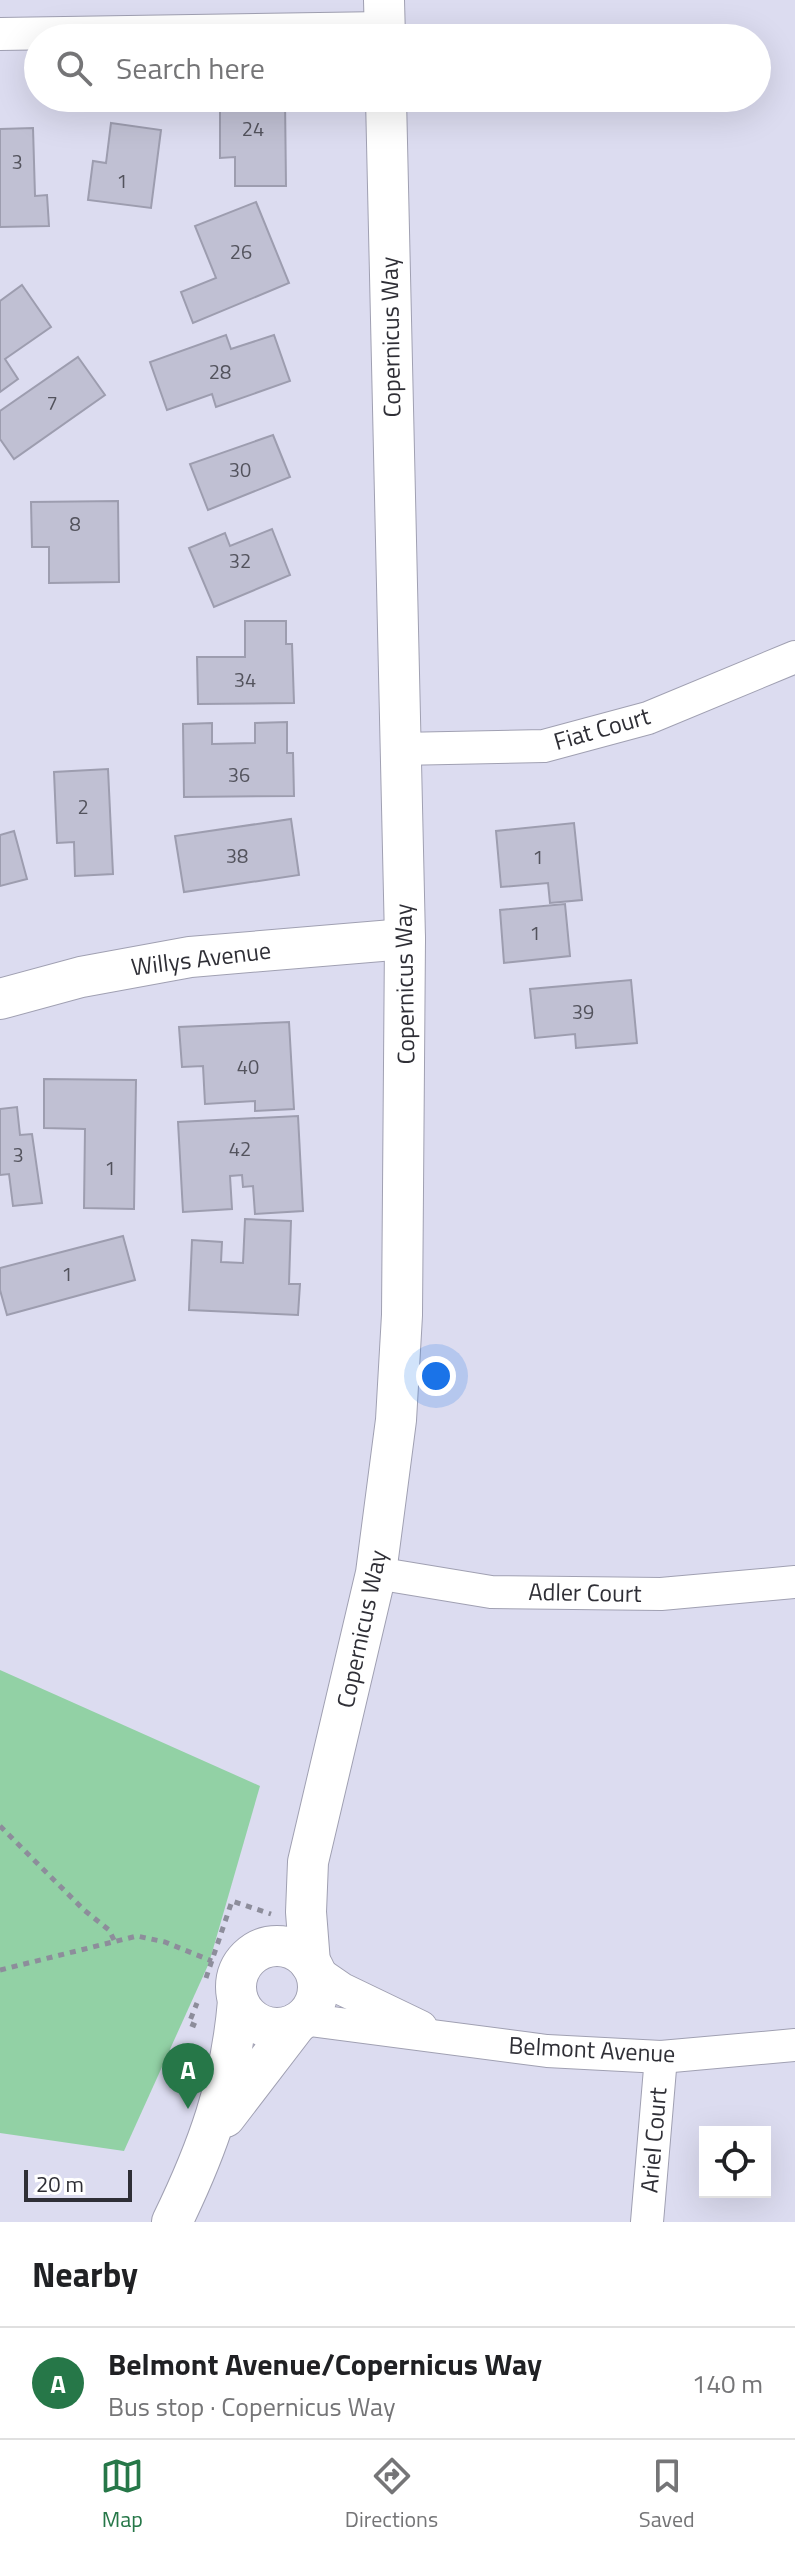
<!DOCTYPE html>
<html lang="en">
<head>
<meta charset="utf-8">
<style>
	:root { --surface:#fff; --page:#f2f2f2; --text:#202124; --muted:#757577; --line:#e0e0e0; --accent:#267748 }
	body { margin:0; font-family:"Titillium Web",sans-serif; background:var(--page); color:var(--text) }
	.controls { position:absolute; right:24px; bottom:24px; display:grid; overflow:hidden; border-radius:0px; box-shadow:0 8px 32px #0002 }
	.controls button { width:72px; height:72px; display:grid; place-items:center; padding:0; border:0; border-bottom:2px solid var(--line); background:var(--surface); color:var(--text); font:40px sans-serif }
	.scale { position:absolute; left:24px; bottom:20px; width:108px; box-sizing:border-box; padding-left:8px; border:4px solid #2f2f36; border-top:0; font-size:22px; line-height:28px; white-space:nowrap; color:#2f2f36; -webkit-text-stroke:6px #fff; paint-order:stroke }
	.you { position:absolute; left:436px; top:1376px; width:28px; height:28px; margin:-20px; border:6px solid #fff; border-radius:50%; background:#1a73e8; box-shadow:0 0 0 12px #1a73e833 }
	.badge { display:grid; place-items:center; width:52px; height:52px; border-radius:50%; background:var(--accent); color:#fff; font-size:26px; font-weight:700 }
	.pin { position:absolute; translate:-50% -66px; filter:drop-shadow(0 2px 4px #0008) }
	.pin::after { content:''; position:absolute; top:42px; width:28px; height:24px; background:inherit; clip-path:polygon(0 0,100% 0,50% 100%) }
	.list { margin:0; padding:0; list-style:none }
	h2 { display:flex; justify-content:space-between; align-items:center; height:104px; margin:0; padding:0 32px; font-size:34px }
	h2 small { font-size:26px; font-weight:400; color:var(--muted) }
	.list li { display:grid; grid-template-columns:52px 1fr auto; gap:24px; align-items:center; box-sizing:border-box; height:112px; padding:0 32px; border-top:2px solid var(--line) }
	.list b { display:block; font-size:30px; white-space:nowrap }
	.list p { margin:0; font-size:26px; white-space:nowrap; color:var(--muted) }
	.list em { font-size:26px; font-style:normal; color:var(--muted) }
	.icon { flex:none; width:44px; height:44px; fill:none; stroke:currentColor; stroke-width:2; stroke-linecap:round; stroke-linejoin:round }
	.map { position:relative; flex:none; width:795px; height:2222px; overflow:hidden }
	.search { position:absolute; background:var(--surface); box-shadow:0 8px 32px #0002; left:24px; right:24px; top:24px; height:88px; display:flex; align-items:center; gap:20px; box-sizing:border-box; padding:0 28px; border-radius:44px; color:var(--muted); font-size:30px }
	.sheet { height:216px; background:var(--surface) }
	nav { display:flex; justify-content:space-around; align-items:center; box-sizing:border-box; height:112px; border-top:2px solid var(--line); background:var(--surface); font-size:22px; color:var(--muted) }
	nav a { display:grid; justify-items:center; gap:4px }
	nav .on { color:var(--accent) }
	.map>svg:first-child { display:block }
	.green { fill:#92d1a5 }
	.building { fill:#c0c0d3; stroke:#9d9daf; stroke-width:2 }
	.lines { fill:none; stroke-linecap:round; stroke-linejoin:round }
	.minor-casing { stroke:#a0a0b2; stroke-width:34 }
	.tertiary-casing { stroke:#a0a0b2; stroke-width:42 }
	.path { stroke:#8d8d9b; stroke-width:5; stroke-dasharray:6 6; stroke-linecap:butt }
	.minor { stroke:#fff; stroke-width:32 }
	.tertiary { stroke:#fff; stroke-width:40 }
	.labels { text-anchor:middle; stroke-width:7; stroke-linejoin:round; paint-order:stroke }
	.number-label { font-size:20px; fill:#53535d }
	.street-label { font-size:24px; fill:#2f2f36; stroke:#fff }
</style>
</head>
<body>
<div class="map">
<svg width="795" height="2222" viewBox="0 0 795 2222">
	<rect width="100%" height="100%" fill="#dcdcf0"/>
	<path class="green" d="M0,1670L260,1786L209,1963L124,2151L0,2133Z"/>
	<g class="building">
		<path d="M220,98L285,100L286,186H235V157L220,158Z"/>
		<path d="M111,123L161,130L151,208L88,200L93,161L106,163Z"/>
		<path d="M33,128L35,196L47,195L49,226L0,227V129Z"/>
		<path d="M256,202L289,283L193,323L181,292L216,278L195,226Z"/>
		<path d="M22,285L51,327L5,359L18,379L0,392V301Z"/>
		<path d="M226,335L231,349L274,335L290,381L216,407L212,394L167,410L150,362Z"/>
		<path d="M78,357L105,395L14,459L0,439V411Z"/>
		<path d="M273,435L290,477L208,510L190,464Z"/>
		<path d="M118,501L119,582L49,583V547H32L31,502Z"/>
		<path d="M272,529L290,575L214,607L189,548L225,533L230,546Z"/>
		<path d="M245,621H286V644H292L294,703L198,704L197,657H245Z"/>
		<path d="M287,722V753H293L294,796L184,797L183,724L212,723V744L255,743V723Z"/>
		<path d="M108,769L113,874L75,876L74,842L57,843L54,772Z"/>
		<path d="M291,819L299,875L184,892L175,836Z"/>
		<path d="M574,823L582,900L550,903L548,883L501,887L496,831Z"/>
		<path d="M14,831L27,879L0,886V835Z"/>
		<path d="M565,904L570,956L504,963L500,910Z"/>
		<path d="M631,980L637,1043L576,1048L575,1034L535,1038L530,989Z"/>
		<path d="M289,1022L294,1109L255,1111V1101L205,1104L203,1066L182,1067L179,1027Z"/>
		<path d="M44,1079L136,1080L134,1209L84,1208L85,1129L44,1128Z"/>
		<path d="M17,1107L20,1135L32,1134L42,1203L13,1206L9,1174L0,1175V1109Z"/>
		<path d="M298,1116L303,1211L255,1214L253,1186L243,1187L242,1175L230,1176L232,1209L183,1212L178,1122Z"/>
		<path d="M245,1219L291,1221L289,1284H300L298,1315L189,1310L192,1240L222,1242L221,1262L243,1263Z"/>
		<path d="M123,1236L135,1280L7,1315L0,1290V1268Z"/>
	</g>
	<g class="lines">
		<defs>
			<g id="minor">
				<path d="M0,34L384,28"/>
				<path d="M399,749L544,746L648,718L795,657"/>
				<path d="M376,1573L491,1592L661,1594L795,1582"/>
				<path d="M313,1969L342,1989L421,2027"/>
				<path d="M302,2019L547,2051L661,2057L795,2045"/>
				<path d="M647,2222L661,2057"/>
			</g>
			<g id="tertiary">
				<path d="M384,0L385,38"/>
				<path d="M0,999L81,977L190,957L405,939"/>
				<circle cx="277" cy="1987" r="41"/>
				<path d="M310,1963L306,1912L308,1862L376,1573L396,1420L402,1315L405,939L386,98"/>
				<path d="M225,2117L297,2023"/>
				<path d="M172,2222C208,2148 231,2084 238,2001"/>
			</g>
		</defs>
		<use href="#minor" class="minor-casing"/>
		<use href="#tertiary" class="tertiary-casing"/>
		<g class="path">
			<path d="M0,1826L84,1910L109,1930L114,1940"/>
			<path d="M0,1970L137,1936L165,1942L212,1961"/>
			<path d="M206,1978L232,1901L271,1914"/>
			<path d="M196,2026L189,2023L197,2003"/>
		</g>
		<use href="#minor" class="minor"/>
		<use href="#tertiary" class="tertiary"/>
	</g>
	<g class="labels">
		<g class="number-label">
			<text x="253" y="136">24</text>
			<text x="17" y="169">3</text>
			<text x="122" y="188">1</text>
			<text x="241" y="259">26</text>
			<text x="220" y="379">28</text>
			<text x="52" y="410">7</text>
			<text x="240" y="477">30</text>
			<text x="75" y="531">8</text>
			<text x="240" y="568">32</text>
			<text x="245" y="687">34</text>
			<text x="239" y="782">36</text>
			<text x="83" y="814">2</text>
			<text x="237" y="863">38</text>
			<text x="538" y="864">1</text>
			<text x="535" y="940">1</text>
			<text x="583" y="1019">39</text>
			<text x="248" y="1074">40</text>
			<text x="240" y="1156">42</text>
			<text x="18" y="1162">3</text>
			<text x="110" y="1175">1</text>
			<text x="67" y="1281">1</text>
		</g>
		<g class="street-label">
			<text transform="translate(391 337) rotate(-91)" y="8">Copernicus Way</text>
			<text transform="translate(602 729) rotate(-16)" y="8">Fiat Court</text>
			<text transform="translate(201 959) rotate(-7)" y="8">Willys Avenue</text>
			<text transform="translate(405 984) rotate(-91)" y="8">Copernicus Way</text>
			<text transform="translate(585 1593) rotate(1)" y="8">Adler Court</text>
			<text transform="translate(362 1629) rotate(-78)" y="8">Copernicus Way</text>
			<text transform="translate(592 2050) rotate(3)" y="8">Belmont Avenue</text>
			<text transform="translate(654 2140) rotate(-85)" y="8">Ariel Court</text>
		</g>
	</g>
</svg>
<div class="controls">
<button><svg class="icon" aria-label="locate" viewBox="0 0 24 24"><circle cx="12" cy="12" r="6"/><path d="M12 2v4M12 18v4M2 12h4M18 12h4"/></svg></button>
</div>
<div class="scale">20 m</div>
<div class="you"></div>
<div class="pin badge" style="left:188px;top:2109px">A</div>
<div class="search"><svg class="icon" aria-label="search" viewBox="0 0 24 24"><circle cx="10" cy="10" r="6"/><path d="M15 15l6 6"/></svg>Search here</div>
</div>
<section class="sheet">
<h2>Nearby<small></small></h2>
<ul class="list">
<li><span class="badge">A</span><div><b>Belmont Avenue/Copernicus Way</b><p>Bus stop · Copernicus Way</p></div><em>140 m</em></li>
</ul>
</section>
<nav>
<a class="on"><svg class="icon" aria-label="map" viewBox="0 0 24 24"><path d="M3 6l6-2 6 2 6-2v14l-6 2-6-2-6 2zM9 4v14M15 6v14"/></svg>Map</a>
<a><svg class="icon" aria-label="directions" viewBox="0 0 24 24"><path d="M12 3l9 9-9 9-9-9zM9 14v-3h6M13 9l2 2-2 2"/></svg>Directions</a>
<a><svg class="icon" aria-label="saved" viewBox="0 0 24 24"><path d="M7 4h10v16l-5-4-5 4z"/></svg>Saved</a>
</nav>
</body>
</html>
